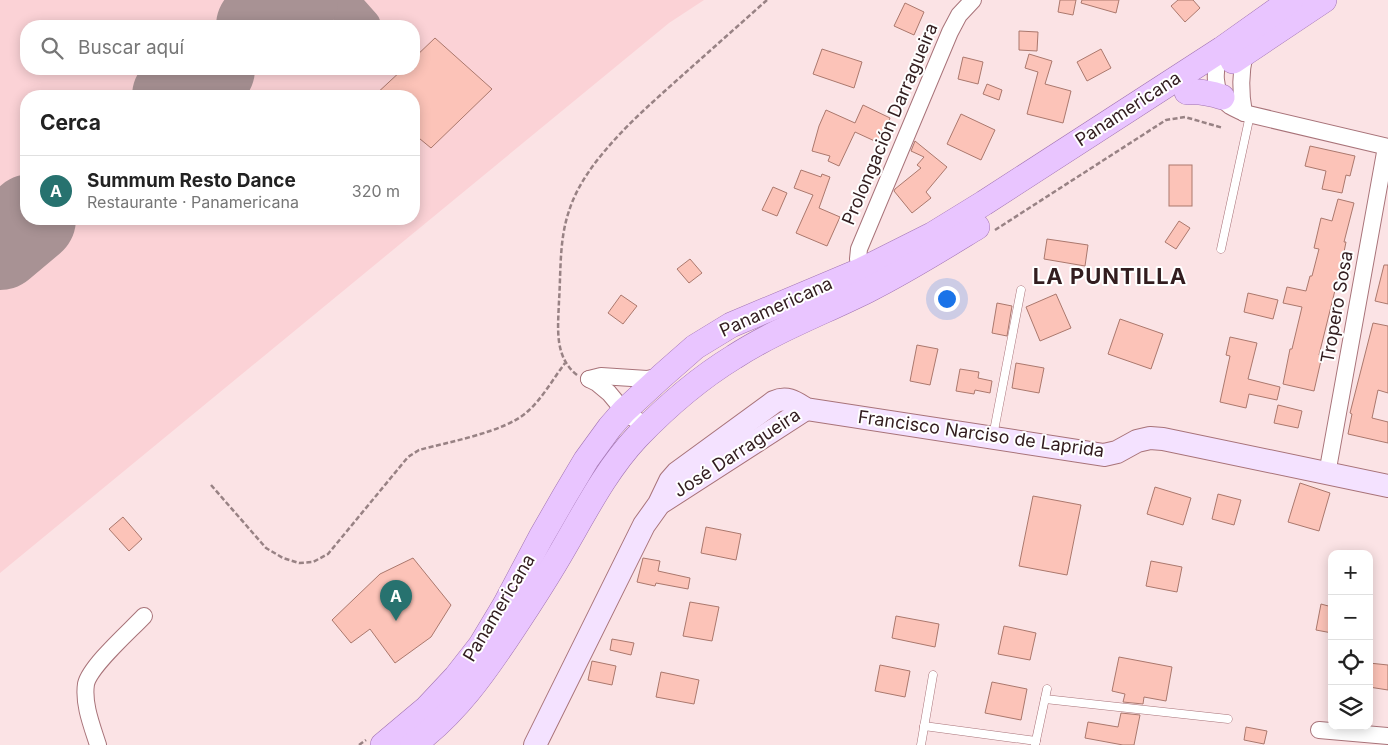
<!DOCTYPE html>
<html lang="es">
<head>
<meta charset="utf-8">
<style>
	:root { --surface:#fff; --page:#f2f2f2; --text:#222; --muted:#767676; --line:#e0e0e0; --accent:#27726f }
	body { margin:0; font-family:Inter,sans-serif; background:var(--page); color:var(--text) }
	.controls { position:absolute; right:15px; bottom:15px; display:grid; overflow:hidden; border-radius:10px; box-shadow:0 2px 12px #0003 }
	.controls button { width:45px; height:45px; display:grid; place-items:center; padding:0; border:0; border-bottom:1px solid var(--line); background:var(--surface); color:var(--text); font:25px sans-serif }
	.you { position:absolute; left:946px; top:298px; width:18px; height:18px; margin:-12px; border:4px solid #fff; border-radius:50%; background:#1a73e8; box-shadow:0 0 0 8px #1a73e833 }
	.badge { display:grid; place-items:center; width:32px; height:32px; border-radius:50%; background:var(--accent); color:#fff; font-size:16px; font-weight:700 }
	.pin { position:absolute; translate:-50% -41px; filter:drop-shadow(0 1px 2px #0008) }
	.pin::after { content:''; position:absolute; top:26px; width:18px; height:15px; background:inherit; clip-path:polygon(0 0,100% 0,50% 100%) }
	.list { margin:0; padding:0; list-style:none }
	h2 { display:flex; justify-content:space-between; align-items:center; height:65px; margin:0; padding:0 20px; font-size:21px }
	h2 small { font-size:16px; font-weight:400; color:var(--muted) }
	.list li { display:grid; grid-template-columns:32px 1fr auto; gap:15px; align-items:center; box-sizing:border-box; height:70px; padding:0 20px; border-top:1px solid var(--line) }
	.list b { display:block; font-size:19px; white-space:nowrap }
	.list p { margin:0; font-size:16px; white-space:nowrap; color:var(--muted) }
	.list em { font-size:16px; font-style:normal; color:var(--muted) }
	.icon { flex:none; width:28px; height:28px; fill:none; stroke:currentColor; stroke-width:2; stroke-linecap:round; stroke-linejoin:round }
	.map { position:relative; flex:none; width:1388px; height:745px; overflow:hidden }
	.search { position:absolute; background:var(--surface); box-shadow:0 2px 12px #0003; left:20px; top:20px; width:400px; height:55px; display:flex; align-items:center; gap:12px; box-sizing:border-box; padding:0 18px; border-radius:20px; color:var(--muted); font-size:19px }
	.panel { position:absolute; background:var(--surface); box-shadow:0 2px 12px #0003; left:20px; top:90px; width:400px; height:135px; border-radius:20px }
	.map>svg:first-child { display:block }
	.built { fill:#fbd2d6; fill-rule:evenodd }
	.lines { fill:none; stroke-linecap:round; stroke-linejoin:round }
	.taxiway { stroke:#a89294; stroke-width:36 }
	.runway { stroke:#a89294; stroke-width:90 }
	.building { fill:#fcc3b8; stroke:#ab786d }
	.lane-casing { stroke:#a87379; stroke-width:9 }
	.street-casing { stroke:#a87379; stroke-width:18 }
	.secondary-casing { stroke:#a87379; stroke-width:24 }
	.primary-casing { stroke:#a072b1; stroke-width:26 }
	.path { stroke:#988284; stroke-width:2.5; stroke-dasharray:5 2.5; stroke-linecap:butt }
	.lane { stroke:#fff; stroke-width:8 }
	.street { stroke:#fff; stroke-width:16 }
	.secondary { stroke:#f4e2ff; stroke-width:22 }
	.primary { stroke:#e9c5ff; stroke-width:25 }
	.labels { text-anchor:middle; stroke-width:4; stroke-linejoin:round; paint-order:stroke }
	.street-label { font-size:18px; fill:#321d1f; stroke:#fff }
	.district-label { font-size:22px; font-weight:bold; letter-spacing:1px; fill:#321d1f; stroke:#fff }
</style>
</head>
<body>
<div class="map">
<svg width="1388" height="745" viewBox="0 0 1388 745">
	<rect width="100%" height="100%" fill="#fbe3e5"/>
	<path class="built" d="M0,0H704L669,23L0,573ZM26,26H414V69H26ZM26,96H414V219H26Z"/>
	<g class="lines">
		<path class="taxiway" d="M340,0L363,26"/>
		<g class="runway">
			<path d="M261,26L293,0"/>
			<path d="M177,96L210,69"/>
			<path d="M0,245L31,219"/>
		</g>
	</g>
	<g class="building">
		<path d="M1060,0H1076L1073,15L1058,12Z"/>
		<path d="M1082,0H1119L1116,13L1081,3Z"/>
		<path d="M1178,0H1193L1200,8L1185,22L1171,6Z"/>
		<path d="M905,3L924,12L914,35L894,26Z"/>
		<path d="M1019,31L1038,32L1037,51L1019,50Z"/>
		<path d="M435,38L492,89L431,148L414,134V96H374L403,69H414V58Z"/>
		<path d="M822,49L862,62L854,88L813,74Z"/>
		<path d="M1101,49L1111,68L1087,81L1077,62Z"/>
		<path d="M1029,54L1052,61L1045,84L1071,91L1063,123L1027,114L1038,72L1025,68Z"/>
		<path d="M963,57L983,62L978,84L958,79Z"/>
		<path d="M987,84L1002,90L999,100L983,94Z"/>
		<path d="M863,105L890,118L879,143L855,132L839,166L828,161L830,156L812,151L819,126L826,110L855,123Z"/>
		<path d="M961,114L995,130L981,160L947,144Z"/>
		<path d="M915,141L947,167L926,192L931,198L912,213L894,191L895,189L921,168L917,165L924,157L911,151Z"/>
		<path d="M1310,146L1355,156L1350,176L1346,175L1342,193L1322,189L1326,171L1305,166Z"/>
		<rect x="1169" y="165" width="23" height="41"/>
		<path d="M801,170L821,177L822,174L830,177L819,208L840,217L827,246L796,233L813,195L794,188Z"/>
		<path d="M773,187L787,193L777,216L762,210Z"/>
		<path d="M1338,199L1354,203L1344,242H1346L1342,262L1319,355L1322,356L1314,391L1283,384L1290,349H1292L1302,307L1283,303L1287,287L1306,291L1310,276H1312L1319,249L1314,248L1321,218L1332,221Z"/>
		<path d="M1179,221L1190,228L1176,249L1165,242Z"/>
		<path d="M1047,239L1088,245L1085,266L1044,259Z"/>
		<path d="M690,259L702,273L689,283L677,269Z"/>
		<path d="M1384,265H1388V304L1375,301Z"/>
		<path d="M1248,293L1278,300L1273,319L1244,312Z"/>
		<path d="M1056,294L1071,328L1040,341L1026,307Z"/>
		<path d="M621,295L637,306L623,324L608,313Z"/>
		<path d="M997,303L1012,306L1007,336L992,333Z"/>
		<path d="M1120,319L1163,334L1151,369L1108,354Z"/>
		<path d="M1373,323L1388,326V393L1378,390L1372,418L1388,422V443L1348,434L1352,414L1350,413Z"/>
		<path d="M1230,337L1257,343L1248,379L1280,387L1277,400L1249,394L1246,408L1220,402L1230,356L1226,355Z"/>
		<path d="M917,345L938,349L930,385L910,381Z"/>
		<path d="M1016,363L1044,368L1039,393L1012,388Z"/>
		<path d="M960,369L979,372L978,378L992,381L990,393L975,390L974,394L956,391Z"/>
		<path d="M1278,405L1302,411L1298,428L1274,423Z"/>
		<path d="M1300,483L1330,493L1319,531L1288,522Z"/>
		<path d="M1155,487L1191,498L1183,525L1147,514Z"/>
		<path d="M1218,494L1241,500L1234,525L1212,519Z"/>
		<path d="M1033,496L1081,505L1067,575L1019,566Z"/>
		<path d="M123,517L142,539L129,551L109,529Z"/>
		<path d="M706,527L741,534L736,560L701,553Z"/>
		<path d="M413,558L451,605L431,637L395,663L370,629L351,643L332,620L380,574Z"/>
		<path d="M643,558L660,561L658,571L690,578L688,589L656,583L655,586L637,582Z"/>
		<path d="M1151,561L1182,567L1177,592L1146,586Z"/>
		<path d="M690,602L719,607L712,641L683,636Z"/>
		<path d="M1321,604L1332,607V633L1316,630Z"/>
		<path d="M896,616L939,624L935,647L892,638Z"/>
		<path d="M1004,626L1036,633L1030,660L998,654Z"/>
		<path d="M612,639L634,643L631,655L610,650Z"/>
		<path d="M1119,657L1172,667L1166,701L1144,697L1143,704L1123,702L1125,694L1112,691Z"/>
		<path d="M592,661L616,666L612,685L588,680Z"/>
		<path d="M1369,663L1388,665V690L1369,687Z"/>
		<path d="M880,665L910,671L905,697L875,691Z"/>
		<path d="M661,672L699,680L694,704L656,697Z"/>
		<path d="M992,682L1027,689L1021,720L985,713Z"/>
		<path d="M1121,713L1140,715L1134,745H1123L1085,738L1088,722L1118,727Z"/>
		<path d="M1246,727L1267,731L1264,744L1244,740Z"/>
	</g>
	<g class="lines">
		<defs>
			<g id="lane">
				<path d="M1221,249L1250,115"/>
				<path d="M993,436L1021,290"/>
				<path d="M1045,699L1228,719"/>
				<path d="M924,726L1036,741"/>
				<path d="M921,745L933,675"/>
				<path d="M1035,745L1047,689"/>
			</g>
			<g id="street">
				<path d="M1222,49C1214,67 1211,92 1230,106C1235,109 1240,111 1244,113L1388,147"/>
				<path d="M1244,113C1240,92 1240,74 1245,53"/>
				<path d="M862,270L858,259L859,249L950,32L959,15L973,0"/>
				<path d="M589,379L597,383L609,393L624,411L631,417L649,426"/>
				<path d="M589,379L601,376L647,379L661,376"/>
				<path d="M1327,474L1386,147"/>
				<path d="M1319,730L1388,736"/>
				<path d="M98,745C92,726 83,704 86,684C90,666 130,631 144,616"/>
			</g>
			<g id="secondary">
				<path d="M662,502L806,409"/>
				<path d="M535,745L644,525L659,504L670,481L677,473L774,402C787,396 795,402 806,409L1104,455L1117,452L1137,441L1150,438L1163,439L1388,486"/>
			</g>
			<g id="primary">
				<path d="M1233,61L1324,0"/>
				<path d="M1187,92C1200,91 1210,93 1222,97"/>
				<path d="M383,745L427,708L456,677L481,645L505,605L541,537L564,497L586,460L610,427L624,411L662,376L695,347L731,325L862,270L932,235L984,203L1222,49L1291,0"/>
				<path d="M413,745C456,713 484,673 513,629C531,602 549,574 565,546C587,508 607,469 637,437C666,407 698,379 734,357C776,330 824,312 868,290C906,271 941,249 977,227"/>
			</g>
		</defs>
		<use href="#lane" class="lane-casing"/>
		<use href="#street" class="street-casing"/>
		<use href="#secondary" class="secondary-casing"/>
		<use href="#primary" class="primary-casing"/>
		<g class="path">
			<path d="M995,230L1166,120L1185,117L1223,128"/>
			<path d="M577,375C554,357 558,328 559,301C561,272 559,240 569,211C585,159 645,109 685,73C712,49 740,24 767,0"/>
			<path d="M211,485L266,548L283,558L299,563L313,562L328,554L408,457L419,450C448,442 505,432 527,412C542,399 553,379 565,363"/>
			<path d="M359,745L366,740"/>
		</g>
		<use href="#lane" class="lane"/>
		<use href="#street" class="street"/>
		<use href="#secondary" class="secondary"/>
		<use href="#primary" class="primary"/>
	</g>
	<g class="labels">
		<g class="street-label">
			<text transform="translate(1128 109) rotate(-33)" y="6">Panamericana</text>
			<text transform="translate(890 124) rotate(-67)" y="6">Prolongación Darragueira</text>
			<text transform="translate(776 307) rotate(-24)" y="6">Panamericana</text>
			<text transform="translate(1337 307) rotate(-80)" y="6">Tropero Sosa</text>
			<text transform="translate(981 434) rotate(8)" y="6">Francisco Narciso de Laprida</text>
			<text transform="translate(737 453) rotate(-33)" y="6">José Darragueira</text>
			<text transform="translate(499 608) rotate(-59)" y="6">Panamericana</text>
		</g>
		<g class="district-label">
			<text x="1110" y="284">LA PUNTILLA</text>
		</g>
	</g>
</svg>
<div class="controls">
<button>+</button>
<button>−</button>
<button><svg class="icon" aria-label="locate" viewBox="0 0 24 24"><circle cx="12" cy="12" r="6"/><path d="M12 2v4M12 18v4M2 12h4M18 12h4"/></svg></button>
<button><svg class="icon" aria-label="layers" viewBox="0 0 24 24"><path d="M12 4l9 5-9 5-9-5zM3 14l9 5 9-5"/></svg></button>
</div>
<div class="you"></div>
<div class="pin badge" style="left:396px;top:621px">A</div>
<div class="search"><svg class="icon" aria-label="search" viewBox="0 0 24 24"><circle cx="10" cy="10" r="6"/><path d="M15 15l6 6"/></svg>Buscar aquí</div>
<section class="panel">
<h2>Cerca<small></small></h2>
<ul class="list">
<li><span class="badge">A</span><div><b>Summum Resto Dance</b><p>Restaurante · Panamericana</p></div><em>320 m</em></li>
</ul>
</section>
</div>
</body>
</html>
